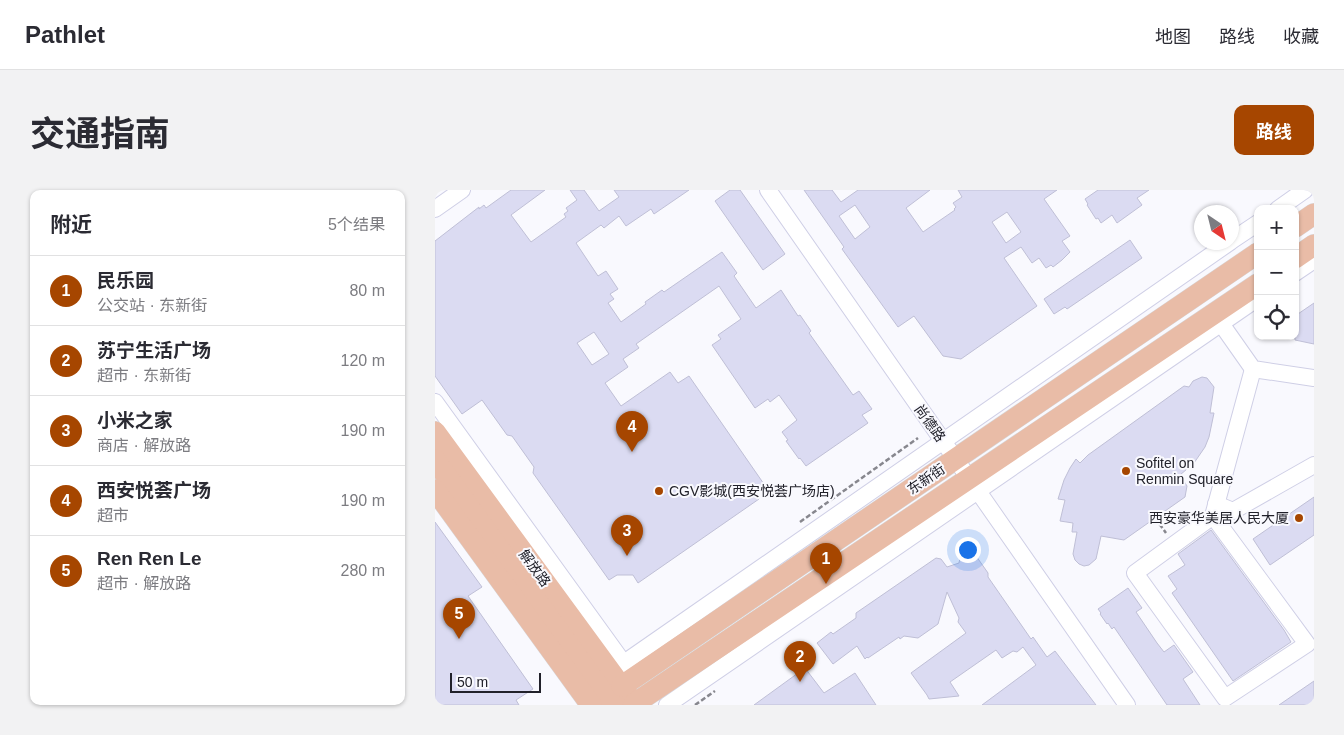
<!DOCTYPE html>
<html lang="zh">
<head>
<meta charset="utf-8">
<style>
	:root { --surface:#fff; --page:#f2f2f3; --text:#2b2b33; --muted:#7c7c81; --line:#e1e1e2; --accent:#a64600 }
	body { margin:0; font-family:Helvetica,"Noto Sans SC",sans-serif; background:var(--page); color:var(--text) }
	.controls { position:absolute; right:15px; top:15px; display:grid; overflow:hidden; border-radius:10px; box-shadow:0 1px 4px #0004 }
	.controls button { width:45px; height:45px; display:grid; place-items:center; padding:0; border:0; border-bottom:1px solid var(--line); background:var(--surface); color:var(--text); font:25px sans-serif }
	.compass { position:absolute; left:759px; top:15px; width:45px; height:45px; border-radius:50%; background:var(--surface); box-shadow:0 1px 4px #0004; rotate:145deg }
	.scale { position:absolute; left:15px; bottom:12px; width:91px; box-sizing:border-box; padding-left:5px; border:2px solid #21212a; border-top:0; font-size:14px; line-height:18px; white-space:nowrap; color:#21212a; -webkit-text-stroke:4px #f9f9fe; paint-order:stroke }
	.you { position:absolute; left:532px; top:359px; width:18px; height:18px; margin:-12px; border:4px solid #fff; border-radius:50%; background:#1a73e8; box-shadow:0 0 0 8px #1a73e833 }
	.badge { display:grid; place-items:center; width:32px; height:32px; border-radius:50%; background:var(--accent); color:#fff; font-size:16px; font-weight:700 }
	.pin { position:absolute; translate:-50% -41px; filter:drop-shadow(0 1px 2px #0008) }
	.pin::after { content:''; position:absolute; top:26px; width:18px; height:15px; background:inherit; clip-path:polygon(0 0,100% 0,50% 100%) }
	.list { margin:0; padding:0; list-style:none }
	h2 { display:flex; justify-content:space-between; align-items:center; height:65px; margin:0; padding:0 20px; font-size:21px }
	h2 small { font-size:16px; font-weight:400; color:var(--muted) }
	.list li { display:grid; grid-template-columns:32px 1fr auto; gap:15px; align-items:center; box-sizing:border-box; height:70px; padding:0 20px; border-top:1px solid var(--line) }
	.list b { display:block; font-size:19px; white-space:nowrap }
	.list p { margin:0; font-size:16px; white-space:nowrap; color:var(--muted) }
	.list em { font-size:16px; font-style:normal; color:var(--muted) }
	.icon { flex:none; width:28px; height:28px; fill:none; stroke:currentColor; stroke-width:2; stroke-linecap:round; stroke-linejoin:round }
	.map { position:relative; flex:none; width:879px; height:515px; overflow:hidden; border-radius:10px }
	header { display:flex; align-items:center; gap:30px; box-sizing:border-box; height:70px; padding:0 25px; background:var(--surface); border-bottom:1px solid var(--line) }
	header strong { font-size:24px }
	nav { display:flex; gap:28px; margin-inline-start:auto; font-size:18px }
	.intro { display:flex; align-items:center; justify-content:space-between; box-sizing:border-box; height:120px; padding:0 30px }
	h1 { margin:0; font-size:35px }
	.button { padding:12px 22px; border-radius:10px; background:var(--accent); color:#fff; font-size:18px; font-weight:700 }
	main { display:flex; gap:30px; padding:0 30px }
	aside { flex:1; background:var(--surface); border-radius:10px; box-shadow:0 1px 4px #0004 }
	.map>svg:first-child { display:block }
	.building { fill:#dbdbf2; stroke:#bfbfd6; fill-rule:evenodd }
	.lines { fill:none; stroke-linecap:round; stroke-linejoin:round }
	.minor-casing { stroke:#cfcfe6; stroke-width:18 }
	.major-casing { stroke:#d7d7d9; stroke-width:22 }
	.path { stroke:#87878e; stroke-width:2.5; stroke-dasharray:5 2.5; stroke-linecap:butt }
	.minor { stroke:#fff; stroke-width:16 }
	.major { stroke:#e9bca7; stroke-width:21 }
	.poi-dot { fill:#a64600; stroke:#f9f9fe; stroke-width:2 }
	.labels { text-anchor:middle; stroke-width:4; stroke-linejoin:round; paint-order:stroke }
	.street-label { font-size:14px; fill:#21212a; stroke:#f9f9fe }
	.poi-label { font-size:14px; fill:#21212a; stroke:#f9f9fe; text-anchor:start }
</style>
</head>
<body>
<header>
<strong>Pathlet</strong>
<nav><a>地图</a><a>路线</a><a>收藏</a></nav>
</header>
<div class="intro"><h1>交通指南</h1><a class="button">路线</a></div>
<main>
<aside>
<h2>附近<small>5个结果</small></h2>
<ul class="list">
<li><span class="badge">1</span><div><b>民乐园</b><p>公交站 · 东新街</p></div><em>80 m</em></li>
<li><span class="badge">2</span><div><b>苏宁生活广场</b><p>超市 · 东新街</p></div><em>120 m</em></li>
<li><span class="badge">3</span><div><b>小米之家</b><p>商店 · 解放路</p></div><em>190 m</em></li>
<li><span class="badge">4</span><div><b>西安悦荟广场</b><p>超市</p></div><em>190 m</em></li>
<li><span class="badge">5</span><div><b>Ren Ren Le</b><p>超市 · 解放路</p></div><em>280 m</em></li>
</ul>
</aside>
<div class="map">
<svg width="879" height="515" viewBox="0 0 879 515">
	<rect width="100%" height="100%" fill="#f9f9fe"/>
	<g class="building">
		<path d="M76,0H110L76,25L96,52L131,27L129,24L133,21L131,18L142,10L135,0H149L164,21L184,7L179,0H254L219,24L216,19L191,36L184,26L169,38L166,35L141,53L163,86L171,81L183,99L175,104L179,109L173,113L186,132L211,114L210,112L227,100L229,102L287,62L302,83L299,86L321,118L346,100L363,126L365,125L376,141L374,143L418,205L424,201L437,219L427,225L433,233L371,276L365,268L364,269L351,251L353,250L347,242L362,230L344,205L335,212L333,209L320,218L277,155L286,149L283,145L306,129L284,96L201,154L204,158L188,169L193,177L170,193L186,216L235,182L243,193L254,186L331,297L321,304L324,309L203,393L198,385H182L174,390L98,283L99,277L77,246L72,245L47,210L27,224L0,186V51L44,17V19L49,15L51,18ZM159,142L174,164L157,175L142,153Z"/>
		<path d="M295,0H305L350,64L328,80L280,11Z"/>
		<path d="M369,0H397L406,12L423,0H495L471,18L488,42L520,20L519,19L521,17L518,13L527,7L523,0H622L609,9L635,46L627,51L635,62L627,70L618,77L616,75L611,78L604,68L597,73L586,57L569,68L602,116L526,169L508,166L479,126L463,137L407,59L409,57ZM420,15L435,37L420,49L404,26ZM572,22L586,42L571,53L557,32Z"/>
		<path d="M663,0H714L702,8L707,15L682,33L677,25L666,33L663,28L661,29L652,15L653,14L650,9Z"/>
		<path d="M695,50L707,68L632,119L630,117L619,124L609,109Z"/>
		<path d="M879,113V154L860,150V126Z"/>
		<path d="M767,187L772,188L779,197L775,223H779L774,247L770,257L759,273L745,285L752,296L750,307L689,350L666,346L661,369L654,375L649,376L644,374L640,370L638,364L642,342H637L638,333L625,331L630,310L623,309L629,290L635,278L641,269L645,273L653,265L749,196L754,197L758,191Z"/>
		<path d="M879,307V345L835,375L818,349Z"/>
		<path d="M0,332L47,397L33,406L98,499L81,510L84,515H0Z"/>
		<path d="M776,340L849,440L856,452L798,491L737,403L742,399L733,386L750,375L743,364Z"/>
		<path d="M534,362L539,363L553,383V387L596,449L598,447L612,467L620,461L661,515H547L601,475L588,457L582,462L578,461L567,468L561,460L515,492L524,506L494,509L492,505L476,483L531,443L523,432L524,428L512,402L503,434L483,448L469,446L465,449L464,447L433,468L432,467L430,469L422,456L398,474L382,453L396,442L398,444L421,428V423L501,368L506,369L512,377L524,373L525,368Z"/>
		<path d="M693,398L707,418L701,422L722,453L729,462L739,455L758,482L748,489L765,515H732L679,437L677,439L673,433L672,434L665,424L666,423L663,419Z"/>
		<path d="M370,478L389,503L420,483L441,515H319Z"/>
		<path d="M879,491V515H844Z"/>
	</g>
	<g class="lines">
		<defs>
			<g id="minor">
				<path d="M333,0L692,515"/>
				<path d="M0,19L27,0"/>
				<path d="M843,19L870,0"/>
				<path d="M796,51L823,33"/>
				<path d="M860,83L879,70"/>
				<path d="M780,125L818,179L879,188"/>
				<path d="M0,212L195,482"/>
				<path d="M781,314L798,321L879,275"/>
				<path d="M778,326L700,383L790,508L872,454L778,326L818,179"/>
				<path d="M189,473L795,52"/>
				<path d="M232,515L823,108"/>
			</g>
			<g id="major">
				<path d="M860,37L879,24"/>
				<path d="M860,68L879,55"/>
				<path d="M0,242L194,507"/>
				<path d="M0,270L177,515"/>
				<path d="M0,300L156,515"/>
				<path d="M187,496L823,63"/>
				<path d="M199,514L823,94"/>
			</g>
		</defs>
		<use href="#minor" class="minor-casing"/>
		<use href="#major" class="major-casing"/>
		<g class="path">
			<path d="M720,328L731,343"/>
			<path d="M365,332L483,248"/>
			<path d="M260,515L280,501"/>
		</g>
		<use href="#minor" class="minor"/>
		<use href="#major" class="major"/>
	</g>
	<g class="poi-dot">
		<circle cx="691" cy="281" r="5"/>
		<circle cx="224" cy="301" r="5"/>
		<circle cx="864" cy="328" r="5"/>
	</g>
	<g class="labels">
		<g class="street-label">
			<text transform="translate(495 233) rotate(55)" y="5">尚德路</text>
			<text transform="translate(491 289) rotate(-34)" y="5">东新街</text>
			<text transform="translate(100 378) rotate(54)" y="5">解放路</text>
		</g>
		<g class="poi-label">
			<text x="701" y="278">Sofitel on<tspan x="701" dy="16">Renmin Square</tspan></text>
			<text x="234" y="306">CGV影城(西安悦荟广场店)</text>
			<text x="854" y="333" text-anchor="end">西安豪华美居人民大厦</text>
		</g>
	</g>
</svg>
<div class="controls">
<button>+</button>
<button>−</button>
<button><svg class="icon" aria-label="locate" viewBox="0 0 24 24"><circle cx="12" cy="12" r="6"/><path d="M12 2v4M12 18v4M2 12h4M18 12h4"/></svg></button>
</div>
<svg class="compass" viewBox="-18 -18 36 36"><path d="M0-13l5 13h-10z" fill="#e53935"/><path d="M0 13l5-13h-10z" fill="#7c7c81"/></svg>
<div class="scale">50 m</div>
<div class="you"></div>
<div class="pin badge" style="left:391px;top:394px">1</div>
<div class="pin badge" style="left:365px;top:492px">2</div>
<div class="pin badge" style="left:192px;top:366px">3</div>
<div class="pin badge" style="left:197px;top:262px">4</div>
<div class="pin badge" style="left:24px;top:449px">5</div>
</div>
</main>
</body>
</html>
